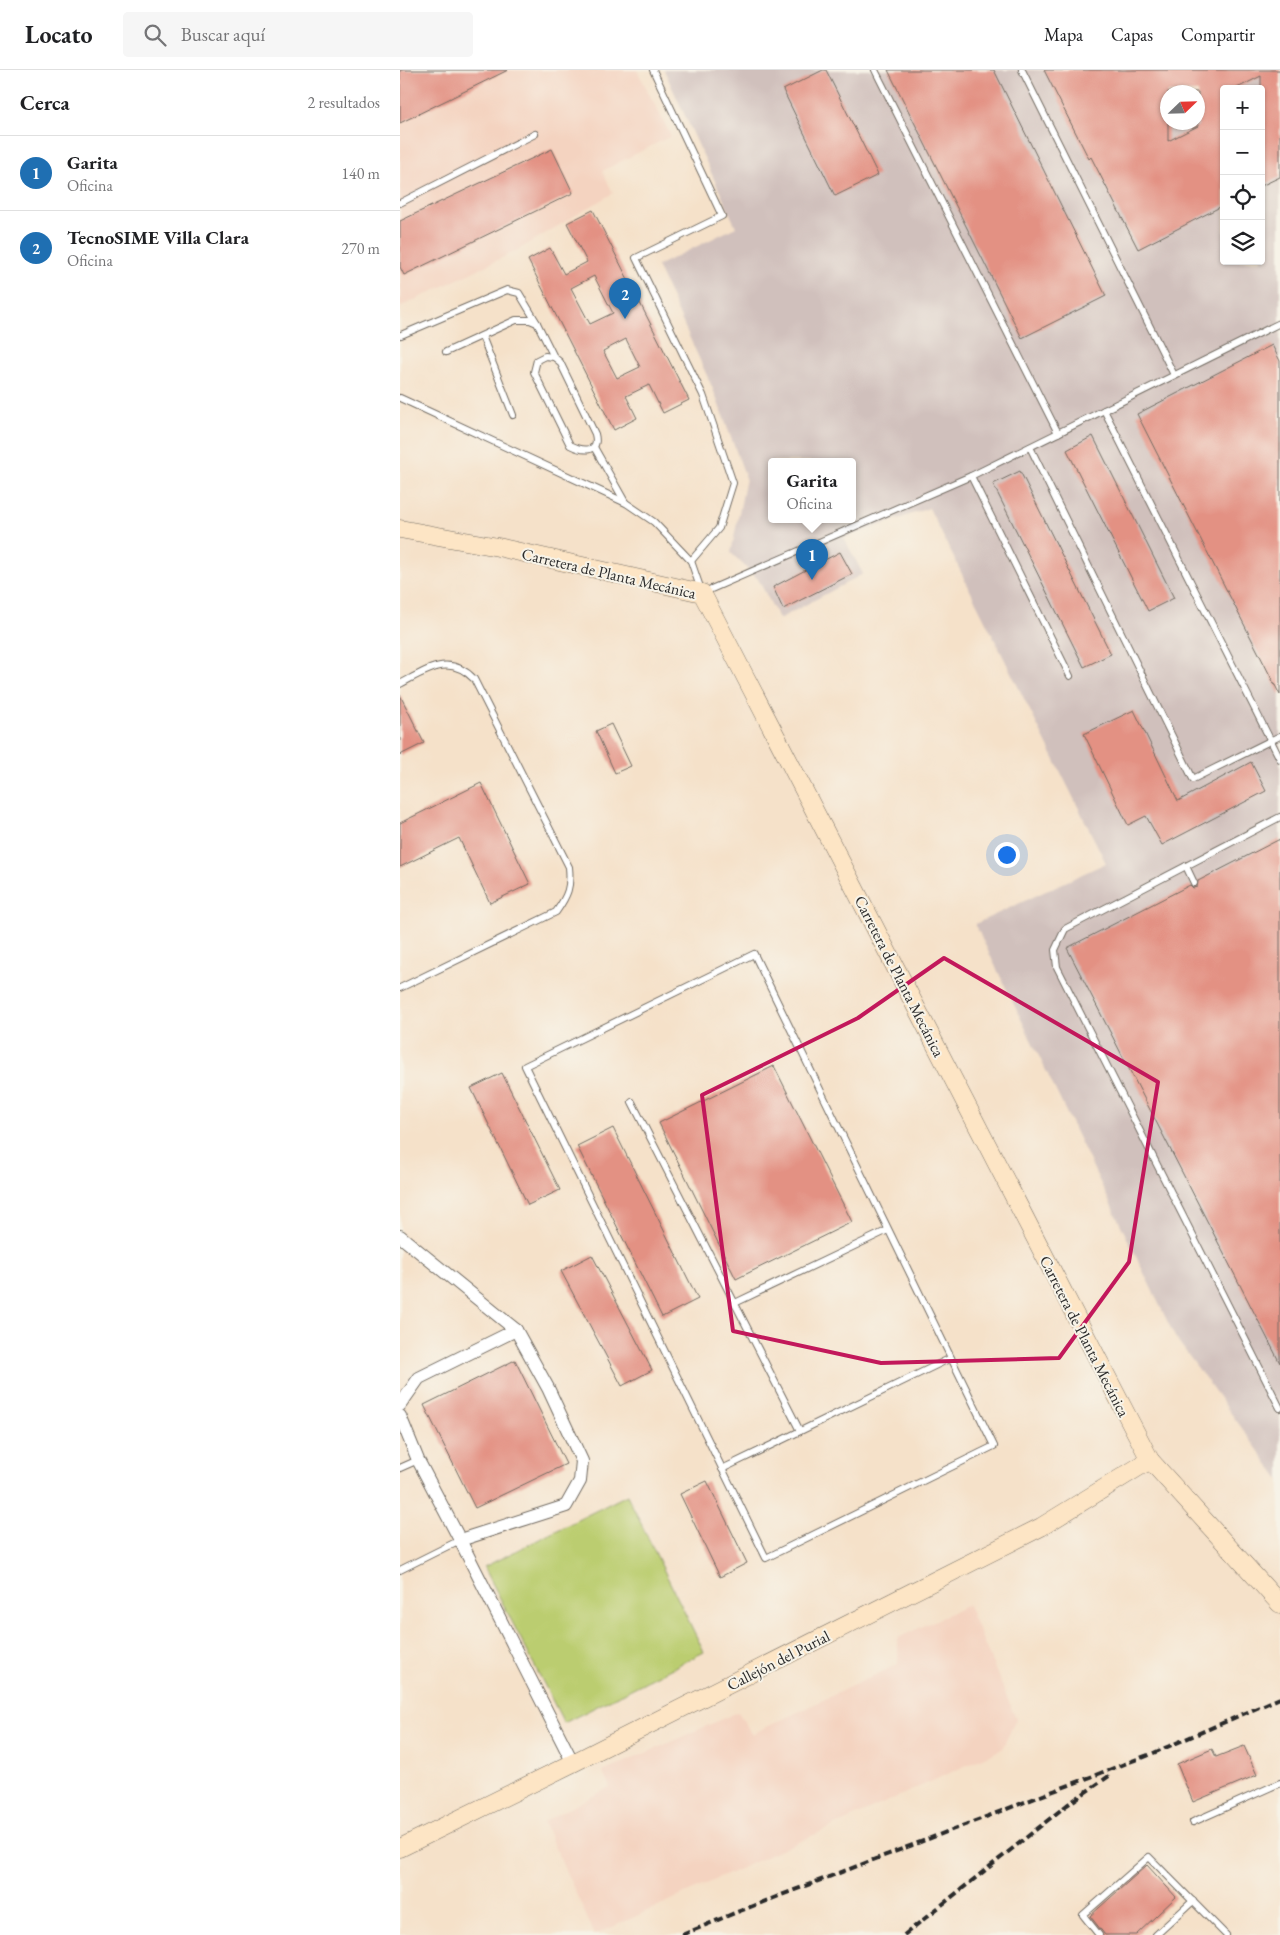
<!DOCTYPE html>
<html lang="es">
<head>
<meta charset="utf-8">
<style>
	:root { --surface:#fff; --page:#f6f6f6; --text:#202124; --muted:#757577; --line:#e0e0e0; --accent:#1f6fb2 }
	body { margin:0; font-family:"EB Garamond",serif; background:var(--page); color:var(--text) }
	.controls { position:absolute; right:15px; top:15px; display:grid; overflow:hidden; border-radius:5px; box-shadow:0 1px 4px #0004 }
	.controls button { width:45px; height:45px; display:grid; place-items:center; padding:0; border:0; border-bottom:1px solid var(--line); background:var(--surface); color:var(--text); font:25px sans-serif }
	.compass { position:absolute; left:760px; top:15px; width:45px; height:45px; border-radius:50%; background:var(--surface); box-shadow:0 1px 4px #0004; rotate:67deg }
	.you { position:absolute; left:606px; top:784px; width:18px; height:18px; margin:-12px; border:4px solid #fff; border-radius:50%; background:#1a73e8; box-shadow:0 0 0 8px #1a73e833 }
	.badge { display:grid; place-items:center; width:32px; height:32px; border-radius:50%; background:var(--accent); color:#fff; font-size:16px; font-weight:700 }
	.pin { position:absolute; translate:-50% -41px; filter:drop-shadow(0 1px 2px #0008) }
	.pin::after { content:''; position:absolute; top:26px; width:18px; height:15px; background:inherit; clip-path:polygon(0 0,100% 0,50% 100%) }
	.popup { position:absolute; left:368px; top:388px; width:88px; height:65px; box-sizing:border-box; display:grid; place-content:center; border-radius:5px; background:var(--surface); filter:drop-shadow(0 1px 4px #0005); font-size:16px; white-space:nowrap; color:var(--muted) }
	.popup b { font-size:19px; color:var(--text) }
	.popup::after { content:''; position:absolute; left:50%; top:100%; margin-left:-10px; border:10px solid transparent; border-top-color:var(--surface) }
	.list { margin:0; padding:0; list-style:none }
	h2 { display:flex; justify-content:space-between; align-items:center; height:65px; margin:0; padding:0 20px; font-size:21px }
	h2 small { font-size:16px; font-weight:400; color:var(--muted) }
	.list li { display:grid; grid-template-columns:32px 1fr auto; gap:15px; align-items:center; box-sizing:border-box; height:75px; padding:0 20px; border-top:1px solid var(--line) }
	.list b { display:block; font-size:19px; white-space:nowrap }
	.list p { margin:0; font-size:16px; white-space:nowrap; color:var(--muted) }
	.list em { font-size:16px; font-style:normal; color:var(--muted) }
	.icon { flex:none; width:28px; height:28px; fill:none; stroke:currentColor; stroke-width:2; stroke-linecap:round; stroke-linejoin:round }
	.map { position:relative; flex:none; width:880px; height:1865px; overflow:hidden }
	header { display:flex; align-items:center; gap:30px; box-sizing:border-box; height:70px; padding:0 25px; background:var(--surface); border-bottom:1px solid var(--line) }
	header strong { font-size:24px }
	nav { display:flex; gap:28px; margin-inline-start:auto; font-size:18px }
	.search { width:350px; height:45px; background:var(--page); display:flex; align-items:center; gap:12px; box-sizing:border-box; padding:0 18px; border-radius:5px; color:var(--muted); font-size:19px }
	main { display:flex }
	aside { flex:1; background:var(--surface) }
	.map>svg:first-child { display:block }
	.built { fill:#f4d3c0 }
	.industrial { fill:#d0c0bc; fill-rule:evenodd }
	.green { fill:#bbcd70; stroke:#737c4e }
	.building { fill:#e39183; fill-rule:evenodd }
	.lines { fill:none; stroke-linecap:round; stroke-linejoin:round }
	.lane-casing { stroke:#726b62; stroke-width:8 }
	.street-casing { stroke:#726b62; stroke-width:14 }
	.secondary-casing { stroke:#726b62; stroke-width:19 }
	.lane { stroke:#fff; stroke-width:6 }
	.street { stroke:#fff; stroke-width:12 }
	.secondary { stroke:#fde5c5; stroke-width:18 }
	.rail { stroke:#2b2b2b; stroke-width:4; stroke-dasharray:8 4; stroke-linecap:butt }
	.marked { fill:none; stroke:#c2185b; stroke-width:4; stroke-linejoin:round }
	.labels { text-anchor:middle; stroke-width:4; stroke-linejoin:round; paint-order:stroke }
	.street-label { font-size:16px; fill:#2b2b2b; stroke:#f7f3e8 }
</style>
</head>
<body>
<header>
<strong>Locato</strong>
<div class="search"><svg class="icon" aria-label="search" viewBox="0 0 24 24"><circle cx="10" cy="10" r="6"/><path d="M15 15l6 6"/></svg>Buscar aquí</div>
<nav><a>Mapa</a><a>Capas</a><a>Compartir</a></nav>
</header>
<main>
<aside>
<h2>Cerca<small>2 resultados</small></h2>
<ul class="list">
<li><span class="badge">1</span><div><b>Garita</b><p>Oficina</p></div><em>140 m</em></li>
<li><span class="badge">2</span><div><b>TecnoSIME Villa Clara</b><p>Oficina</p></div><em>270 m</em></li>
</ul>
</aside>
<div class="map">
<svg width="880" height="1865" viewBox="0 0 880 1865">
	<rect width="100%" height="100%" fill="#f7f3e8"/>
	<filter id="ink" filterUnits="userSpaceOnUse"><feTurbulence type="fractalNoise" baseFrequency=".02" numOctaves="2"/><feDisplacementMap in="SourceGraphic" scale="10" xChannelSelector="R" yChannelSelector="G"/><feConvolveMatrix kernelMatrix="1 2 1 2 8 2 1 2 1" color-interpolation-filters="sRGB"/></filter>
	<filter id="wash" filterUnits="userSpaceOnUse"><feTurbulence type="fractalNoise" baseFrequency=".0096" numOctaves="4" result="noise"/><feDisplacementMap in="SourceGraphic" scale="20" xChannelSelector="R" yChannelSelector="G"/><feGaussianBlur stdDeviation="1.12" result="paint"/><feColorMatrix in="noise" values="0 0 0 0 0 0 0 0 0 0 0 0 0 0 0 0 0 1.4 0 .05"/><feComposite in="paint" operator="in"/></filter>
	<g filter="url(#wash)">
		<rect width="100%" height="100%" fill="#f5e1c9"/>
		<g class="built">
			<path d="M0,0H237L271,66L202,101L213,123L116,181L0,237Z"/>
			<path d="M568,1535L616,1649L602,1679L195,1865L143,1752L210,1717L203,1702L338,1642L352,1664L498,1594V1568Z"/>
		</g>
		<path class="industrial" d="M264,0H880V1410L775,1267L575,854L706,793L529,438L444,468L463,504L379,549L358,509L331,483L346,408L313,319L257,196L336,157ZM824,19H861V191H824ZM768,22H798V52H768ZM372,391H452V449H372Z"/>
		<path class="green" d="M227,1425L304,1582L164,1653L84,1497Z"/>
		<g id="blocks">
			<g class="building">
				<path d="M0,0H108L0,53Z"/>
				<path d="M423,0H426L478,105L435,126L383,20Z"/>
				<path d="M488,0H594L706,226L622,268Z"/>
				<path d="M644,0H880V107L861,116V6L835,19H824V135L738,179L691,87L689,89ZM768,22H798V56L768,71Z"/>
				<path d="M152,79L173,123L4,205L0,197V151Z"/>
				<path d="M193,140L289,330L263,343L249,315L226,326L237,348L214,360L128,190L150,178L164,204L187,192L167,153ZM194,206L213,243L190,254L171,218ZM226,269L240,297L217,308L203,281Z"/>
				<path d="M872,275L880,291V625L737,344Z"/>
				<path d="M693,366L774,528L748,541L667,380Z"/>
				<path d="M620,401L711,584L684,597L593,414Z"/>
				<path d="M440,482L452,504L383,539L373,517Z"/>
				<path d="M0,625L24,673L0,685Z"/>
				<path d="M734,640L778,731L851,692L866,721L762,775L746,746L728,755L684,664Z"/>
				<path d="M211,654L231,696L215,703L196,661Z"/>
				<path d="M81,713L130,814L90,833L59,768L0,797V753Z"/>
				<path d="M880,769V1293L667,878L790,815L793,818L797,817L798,811Z"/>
				<path d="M374,996L452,1152L336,1209L259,1053Z"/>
				<path d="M102,1003L160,1120L128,1135L71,1018Z"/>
				<path d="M213,1058L298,1229L262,1247L177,1076Z"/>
				<path d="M192,1185L252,1300L222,1316L161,1201Z"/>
				<path d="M115,1290L166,1394L75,1438L24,1335Z"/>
				<path d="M307,1411L347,1493L320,1507L280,1424Z"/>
				<path d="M844,1676L857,1705L793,1732L777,1694L812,1679L816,1687Z"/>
				<path d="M747,1795L776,1827L736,1865H705L690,1846Z"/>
			</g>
		</g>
	</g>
	<g filter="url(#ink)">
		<use href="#blocks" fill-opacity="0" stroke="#726b62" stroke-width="1"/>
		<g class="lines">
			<defs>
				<g id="lane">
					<path d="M253,0L322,146L236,188L303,325L333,413L319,458L291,491"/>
					<path d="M475,0L658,363"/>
					<path d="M622,0L774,305"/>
					<path d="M0,133L135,64"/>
					<path d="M1,265L107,220L119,223L137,253"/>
					<path d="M82,266L113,345"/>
					<path d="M46,282L116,250H130L137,253L154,287"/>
					<path d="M145,286L154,287L160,292L195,364C200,384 182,381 170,375L134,302L137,290Z"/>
					<path d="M0,328L226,433L254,452L291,491L302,523L571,406L880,253"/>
					<path d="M704,340L880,689"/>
					<path d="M194,377L225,432"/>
					<path d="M630,377L793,709L880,666"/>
					<path d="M571,406L670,606"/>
					<path d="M0,614C27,600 49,583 74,609L169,797C171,817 168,825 156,842L0,918"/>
					<path d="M880,747L665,859L655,880L657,897L880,1338"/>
					<path d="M786,796L794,813"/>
					<path d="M354,884L594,1376L366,1488L125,996Z"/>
					<path d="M232,1032L400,1361"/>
					<path d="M335,1233L488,1160"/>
					<path d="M0,1398L18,1390"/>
					<path d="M322,1399L551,1288"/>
					<path d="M0,1500L60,1470"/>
					<path d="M793,1752L880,1713"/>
					<path d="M699,1865L683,1845L749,1787L826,1865"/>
					<path d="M756,1865L793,1831"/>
				</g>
				<g id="street">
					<path d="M0,1166L116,1260L148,1318L182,1391L180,1411L166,1436L60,1470L173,1693"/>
					<path d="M0,1335L19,1308L116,1260"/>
					<path d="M0,1346L18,1390L60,1470"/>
				</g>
				<g id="secondary">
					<path d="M0,459L98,477L302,523L750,1390L880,1534"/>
					<path d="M0,1778L173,1693L641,1457L750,1390"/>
				</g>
			</defs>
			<use href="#lane" class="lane-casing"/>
			<use href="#street" class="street-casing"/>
			<use href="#secondary" class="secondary-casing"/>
			<use href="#lane" class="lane"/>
			<use href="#street" class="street"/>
			<use href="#secondary" class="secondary"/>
			<g class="rail">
				<path d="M742,1688L880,1628"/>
				<path d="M282,1865L337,1842L748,1685"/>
				<path d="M504,1865L667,1735L709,1706"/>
			</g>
		</g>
	</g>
	<path class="marked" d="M544,888L758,1012L729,1192L659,1288L481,1293L333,1261L302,1025L458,948Z"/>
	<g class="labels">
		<g class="street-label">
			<text transform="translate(209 503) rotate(13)" y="6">Carretera de Planta Mecánica</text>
			<text transform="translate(500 906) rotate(63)" y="6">Carretera de Planta Mecánica</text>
			<text transform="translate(685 1266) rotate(63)" y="6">Carretera de Planta Mecánica</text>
			<text transform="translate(378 1590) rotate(-27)" y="6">Callejón del Purial</text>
		</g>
	</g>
</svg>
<div class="controls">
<button>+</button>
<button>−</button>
<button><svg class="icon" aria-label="locate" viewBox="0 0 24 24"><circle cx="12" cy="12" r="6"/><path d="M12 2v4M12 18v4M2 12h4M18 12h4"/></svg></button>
<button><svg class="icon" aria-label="layers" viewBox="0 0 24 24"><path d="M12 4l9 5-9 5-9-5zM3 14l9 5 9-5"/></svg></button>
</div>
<svg class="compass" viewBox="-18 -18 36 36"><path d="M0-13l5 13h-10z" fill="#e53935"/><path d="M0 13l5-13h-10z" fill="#757577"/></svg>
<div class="you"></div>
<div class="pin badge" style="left:412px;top:510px">1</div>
<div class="popup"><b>Garita</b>Oficina</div>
<div class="pin badge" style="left:225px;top:249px">2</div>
</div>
</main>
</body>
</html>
